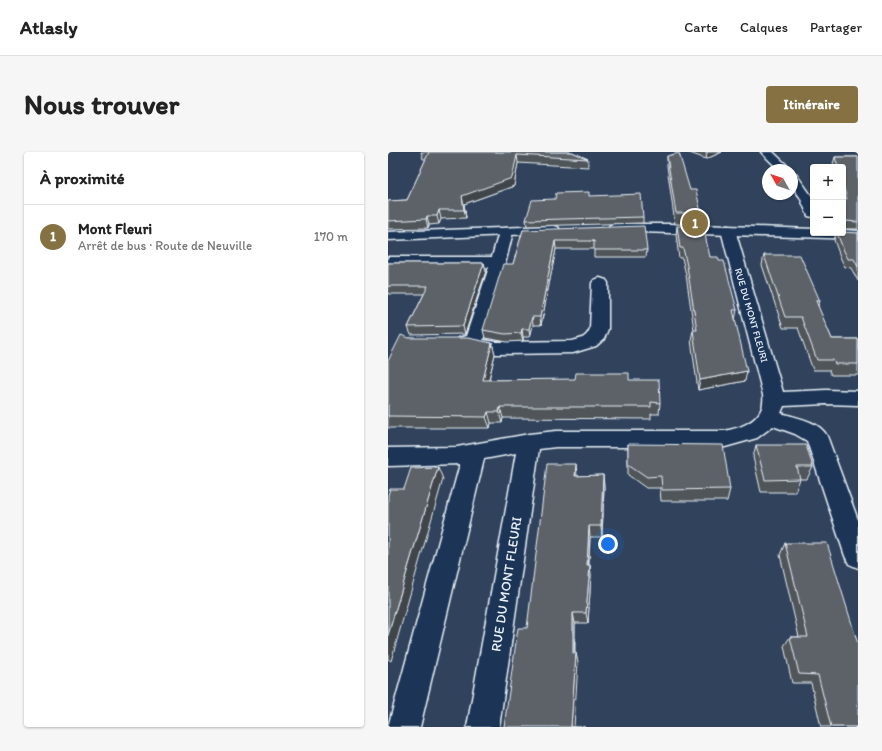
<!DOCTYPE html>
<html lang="fr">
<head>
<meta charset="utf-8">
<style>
	:root { --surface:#fff; --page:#f6f6f6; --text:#222; --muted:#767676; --line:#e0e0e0; --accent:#857141 }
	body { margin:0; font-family:Itim,sans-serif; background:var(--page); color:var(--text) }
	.controls { position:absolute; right:12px; top:12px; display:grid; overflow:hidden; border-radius:4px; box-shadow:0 1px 3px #0004 }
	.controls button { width:36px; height:36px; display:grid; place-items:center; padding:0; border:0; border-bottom:1px solid var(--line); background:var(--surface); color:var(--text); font:20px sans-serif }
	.compass { position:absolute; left:374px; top:12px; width:36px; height:36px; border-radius:50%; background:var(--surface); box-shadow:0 1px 3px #0004; rotate:310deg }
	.you { position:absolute; left:220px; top:392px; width:14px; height:14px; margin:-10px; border:3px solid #fff; border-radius:50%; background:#1a73e8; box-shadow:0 0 0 6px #1a73e833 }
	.badge { display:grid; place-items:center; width:26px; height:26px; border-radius:50%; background:var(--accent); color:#fff; font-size:13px; font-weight:700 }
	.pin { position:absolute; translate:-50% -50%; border:2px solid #fff; box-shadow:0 1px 4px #0006 }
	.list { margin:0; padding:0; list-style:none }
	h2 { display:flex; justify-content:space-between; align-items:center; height:52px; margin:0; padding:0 16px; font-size:17px }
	h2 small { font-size:13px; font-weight:400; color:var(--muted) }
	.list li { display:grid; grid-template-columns:26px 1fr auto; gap:12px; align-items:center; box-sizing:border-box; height:64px; padding:0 16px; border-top:1px solid var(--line) }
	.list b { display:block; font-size:15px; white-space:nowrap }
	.list p { margin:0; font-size:13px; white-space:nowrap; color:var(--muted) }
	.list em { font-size:13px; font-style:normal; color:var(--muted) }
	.map { position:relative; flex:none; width:470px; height:575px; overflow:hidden; border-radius:4px }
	header { display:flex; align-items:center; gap:24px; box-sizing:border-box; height:56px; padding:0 20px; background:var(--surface); border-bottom:1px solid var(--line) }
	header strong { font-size:19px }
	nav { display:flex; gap:22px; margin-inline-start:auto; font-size:14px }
	.intro { display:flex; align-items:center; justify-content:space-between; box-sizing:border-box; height:96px; padding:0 24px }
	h1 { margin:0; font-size:28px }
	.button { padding:10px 18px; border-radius:4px; background:var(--accent); color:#fff; font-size:14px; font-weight:700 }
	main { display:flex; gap:24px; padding:0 24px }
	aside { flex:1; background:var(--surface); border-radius:4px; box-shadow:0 1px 3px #0004 }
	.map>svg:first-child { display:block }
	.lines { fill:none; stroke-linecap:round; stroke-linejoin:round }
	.minor-casing { stroke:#e8f1f8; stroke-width:3 }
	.major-casing { stroke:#e8f1f8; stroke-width:3 }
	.minor { fill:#1d3557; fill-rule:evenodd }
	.major { fill:#1d3557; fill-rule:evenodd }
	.wall { fill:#505459; stroke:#e8f1f8 }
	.shaded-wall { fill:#414549; stroke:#e8f1f8 }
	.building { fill:#5d6268; stroke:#e8f1f8 }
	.labels { text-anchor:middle; stroke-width:4; stroke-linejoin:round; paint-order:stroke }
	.far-street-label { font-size:10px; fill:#e8f1f8; stroke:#1d3557 }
	.near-street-label { font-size:14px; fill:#e8f1f8; stroke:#1d3557 }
</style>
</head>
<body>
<header>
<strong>Atlasly</strong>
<nav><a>Carte</a><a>Calques</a><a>Partager</a></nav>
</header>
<div class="intro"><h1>Nous trouver</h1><a class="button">Itinéraire</a></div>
<main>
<aside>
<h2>À proximité<small></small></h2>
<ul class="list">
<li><span class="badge">1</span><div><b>Mont Fleuri</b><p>Arrêt de bus · Route de Neuville</p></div><em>170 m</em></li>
</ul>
</aside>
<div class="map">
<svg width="470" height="575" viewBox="0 0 470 575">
	<rect width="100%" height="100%" fill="#30425c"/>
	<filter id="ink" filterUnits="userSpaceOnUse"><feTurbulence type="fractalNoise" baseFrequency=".025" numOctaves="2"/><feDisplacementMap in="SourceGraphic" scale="8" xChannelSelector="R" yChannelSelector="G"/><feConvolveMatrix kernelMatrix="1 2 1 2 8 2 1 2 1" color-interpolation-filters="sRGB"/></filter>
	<g filter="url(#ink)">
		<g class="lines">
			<defs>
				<g id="minor">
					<path d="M373,0H385L404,18H391Z"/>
					<path d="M404,21L408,22L425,46V65L420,64L412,45L404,34Z"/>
					<path d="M340,74L345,75L347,78L395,240L438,238L470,239V253L438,252L396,254L393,261C409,266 431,269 439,284L470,368V416L461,412L457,404L419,289L407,282L385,274L369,286L337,295H168L151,297L111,575H79L128,301L96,307L32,575H0L72,312L0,314V296L69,295L141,282L168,279H337C357,275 378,266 375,243L333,78L335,75Z"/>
					<path d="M118,76L123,77L125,80L113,128L95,188L108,190L184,189C193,187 198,186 202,177L204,131L206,128L212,126L218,128L220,131V177L216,187L208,194L185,201L108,202L70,194L67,190L70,186L78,184L101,115H0V105H104L111,80L113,77Z"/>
				</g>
				<g id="major">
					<path d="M227,72H282L425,77V81H455V78L470,79V87L222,79L220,76L222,73Z"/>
					<path d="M165,74L170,75L172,78L170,81L0,88V80Z"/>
				</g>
			</defs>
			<use href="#minor" class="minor-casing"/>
			<use href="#major" class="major-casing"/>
			<use href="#minor" class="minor"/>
			<use href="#major" class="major"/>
		</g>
		<g class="wall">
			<path d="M33,0H184L200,7V15L130,11L126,34L76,52L78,66L53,67L51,72L41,73L40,76L0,77V49L19,48L38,7H35Z"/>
			<path d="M299,0H334L318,7Z"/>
			<path d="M279,4L302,38L313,61L312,72H287L279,14Z"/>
			<path d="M447,5H470V77H455V15H446L445,12Z"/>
			<path d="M201,44L255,65V71L139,74L138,68L167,47Z"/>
			<path d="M289,74L322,105L331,109L349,158L347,168L357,229L310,238L303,188L305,178H306L298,123L294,106H291L288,83Z"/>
			<path d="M135,78L259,98L258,105H206V97H168L153,173H145L142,185H135V189L119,190L97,186L95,178L125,112Z"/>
			<path d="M448,81H470V129L463,116L457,115L453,107L446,88Z"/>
			<path d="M376,103L432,149L430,155L444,187H470V223H443L441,218H425L410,176H395L374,113Z"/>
			<path d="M0,111H96L98,119L77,182L23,183L20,175L36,142H0Z"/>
			<path d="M21,186L104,191L107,202L101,228H241L272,251L271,262H263V267L115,266L114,271H103L102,276H0V209Z"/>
			<path d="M240,292L342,337L339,349H273L272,336H258L240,323Z"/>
			<path d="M368,293L425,315L419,327H412L407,340H373L365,305Z"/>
			<path d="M215,323L216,335L214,385H202L201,413H202L203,423L200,471H187V501L190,510L116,575L139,476L189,324Z"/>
			<path d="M397,391L470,575H433L423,531H404L396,494L402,485H411L392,403Z"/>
		</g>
		<g class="shaded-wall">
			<path d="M319,0H334L318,7Z"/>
			<path d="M129,3L130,11L126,34L76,52L78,66L74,44Z"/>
			<path d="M51,58L53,67L51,72L49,64Z"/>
			<path d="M39,64L41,73L40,76L38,67Z"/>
			<path d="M167,89L168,97L153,173L152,165Z"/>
			<path d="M96,111L98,119L77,182L75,174Z"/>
			<path d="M144,165L145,173L142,185L141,177Z"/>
			<path d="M134,177L135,185V189L133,181Z"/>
			<path d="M104,191L107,202L98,239L95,228Z"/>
			<path d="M359,219L357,229L310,238L312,228Z"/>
			<path d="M112,255L115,266L114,271L111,260Z"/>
			<path d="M100,260L103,271L102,276L98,265Z"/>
			<path d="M188,312L189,324H187Z"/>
			<path d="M50,315L55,327L3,509L0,507V483Z"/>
			<path d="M215,323L216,335L214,385L213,374Z"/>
			<path d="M201,374L202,385L200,423L199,413Z"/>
			<path d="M202,413L203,423L200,471L198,461Z"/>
			<path d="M185,461L187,471L186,510L185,501Z"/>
			<path d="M188,501L190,510L186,575H183Z"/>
		</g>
		<g class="building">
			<path d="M41,0H184L200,7L129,3L124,26L74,44L76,58H51L49,64H39L38,67L0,69V49L19,48Z"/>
			<path d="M291,1L302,38H308L313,61H288L279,4Z"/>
			<path d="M447,5H470V70L458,69L456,72H455V47H459L455,33V15H450Z"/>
			<path d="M201,40V44L253,42L255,65L138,68L144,48L167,47L168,41Z"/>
			<path d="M256,74L259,98H206V89H167L152,165H144L141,177H134L133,181L117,182L95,178L115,112H125L135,78Z"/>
			<path d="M289,74H315L322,105H330L331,109H336L349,158H345L359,219L312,228L305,178H309L299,114L295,96H292Z"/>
			<path d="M455,80L470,81V115L466,107H460L456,99L449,81H455Z"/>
			<path d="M376,103H412L432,149H428L444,187H470V212H447L445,208H429L413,165H397Z"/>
			<path d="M0,111H96L75,174L20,175L40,134H0Z"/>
			<path d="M13,183L21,186H80L104,191L95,228L187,227L188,221H241V228H271L272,251L263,250V255H112L111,260H100L98,265L0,264V209Z"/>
			<path d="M240,292L335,293L342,337L274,338L273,324L259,325L240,312Z"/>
			<path d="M368,293H418L425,315H409L412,327L377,328Z"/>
			<path d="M159,312H188L187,324L215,323L213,374H201L199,413H202L198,461H185V501H188L183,575H197H116L130,476H139Z"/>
			<path d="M50,315L0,483V343L2,337H16L23,316Z"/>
			<path d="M397,391H439L470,492V575H443L430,523L411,522L402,485H420Z"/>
		</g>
	</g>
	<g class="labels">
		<g class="far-street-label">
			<text transform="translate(364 163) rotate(74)" y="4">RUE DU MONT FLEURI</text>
		</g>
		<g class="near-street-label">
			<text transform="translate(118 432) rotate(-81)" y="5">RUE DU MONT FLEURI</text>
		</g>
	</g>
</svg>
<div class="controls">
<button>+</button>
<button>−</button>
</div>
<svg class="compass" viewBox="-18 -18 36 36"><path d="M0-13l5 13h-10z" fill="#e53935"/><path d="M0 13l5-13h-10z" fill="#767676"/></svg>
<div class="you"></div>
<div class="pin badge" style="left:307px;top:71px">1</div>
</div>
</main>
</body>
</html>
